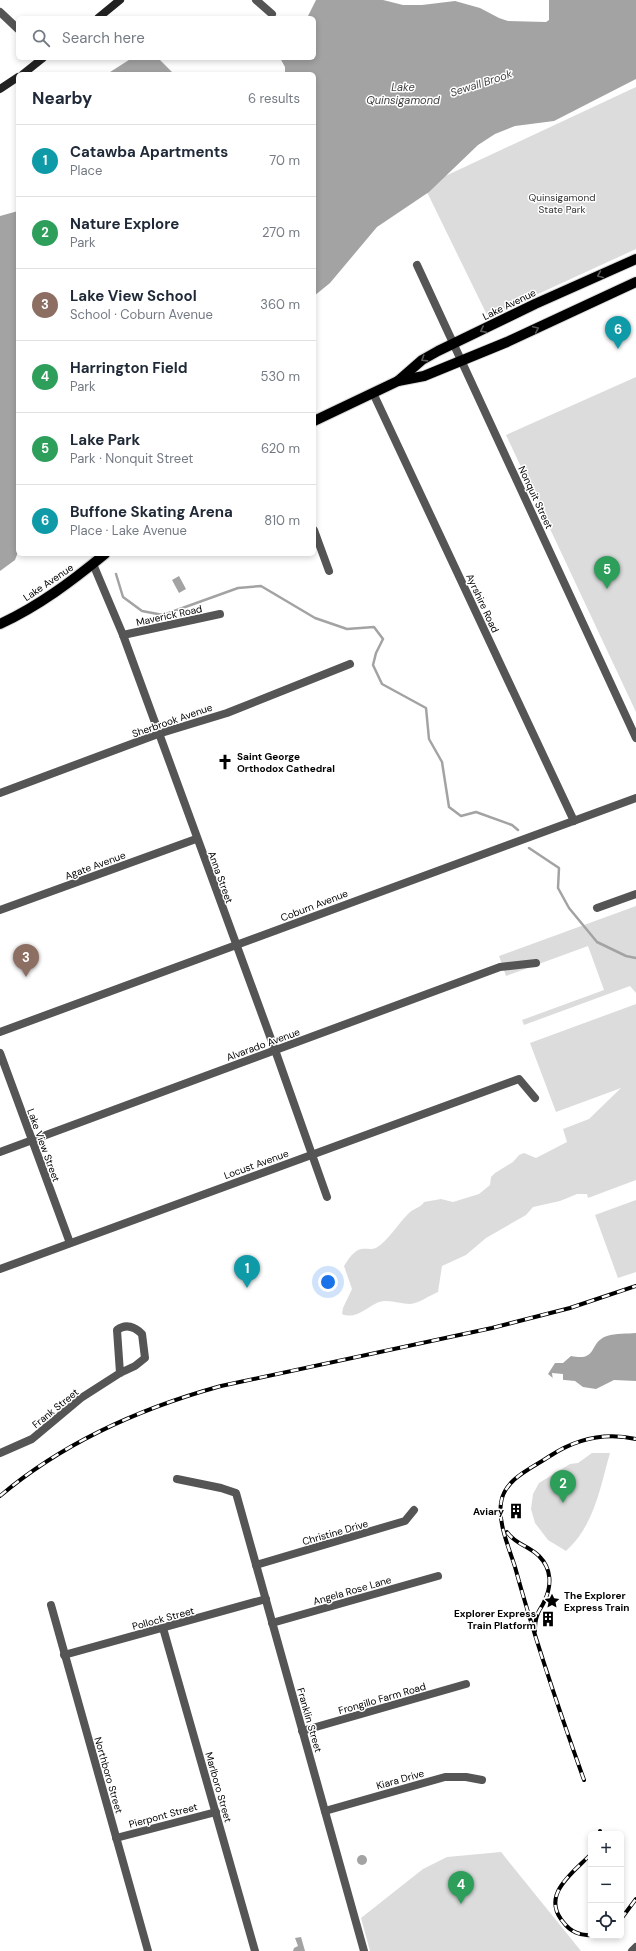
<!DOCTYPE html>
<html lang="en">
<head>
<meta charset="utf-8">
<style>
	:root { --surface:#fff; --page:#f2f2f3; --text:#1f2937; --muted:#747a83; --line:#e0e1e3; --accent:#000 }
	body { margin:0; font-family:"DM Sans",sans-serif; background:var(--page); color:var(--text) }
	.controls { position:absolute; right:12px; bottom:12px; display:grid; overflow:hidden; border-radius:6px; box-shadow:0 2px 6px #0003 }
	.controls button { width:36px; height:36px; display:grid; place-items:center; padding:0; border:0; border-bottom:1px solid var(--line); background:var(--surface); color:var(--text); font:20px sans-serif }
	.you { position:absolute; left:328px; top:1282px; width:14px; height:14px; margin:-10px; border:3px solid #fff; border-radius:50%; background:#1a73e8; box-shadow:0 0 0 6px #1a73e833 }
	.badge { display:grid; place-items:center; width:26px; height:26px; border-radius:50%; background:var(--accent); color:#fff; font-size:13px; font-weight:700 }
	.pin { position:absolute; translate:-50% -33px; filter:drop-shadow(0 1px 2px #0008) }
	.pin::after { content:''; position:absolute; top:21px; width:14px; height:12px; background:inherit; clip-path:polygon(0 0,100% 0,50% 100%) }
	.list { margin:0; padding:0; list-style:none }
	h2 { display:flex; justify-content:space-between; align-items:center; height:52px; margin:0; padding:0 16px; font-size:17px }
	h2 small { font-size:13px; font-weight:400; color:var(--muted) }
	.list li { display:grid; grid-template-columns:26px 1fr auto; gap:12px; align-items:center; box-sizing:border-box; height:72px; padding:0 16px; border-top:1px solid var(--line) }
	.list b { display:block; font-size:15px; white-space:nowrap }
	.list p { margin:0; font-size:13px; white-space:nowrap; color:var(--muted) }
	.list em { font-size:13px; font-style:normal; color:var(--muted) }
	.icon { flex:none; width:22px; height:22px; fill:none; stroke:currentColor; stroke-width:2; stroke-linecap:round; stroke-linejoin:round }
	.map { position:relative; flex:none; width:636px; height:1951px; overflow:hidden }
	.search { position:absolute; background:var(--surface); box-shadow:0 2px 6px #0003; left:16px; top:16px; width:300px; height:44px; display:flex; align-items:center; gap:10px; box-sizing:border-box; padding:0 14px; border-radius:6px; color:var(--muted); font-size:15px }
	.panel { position:absolute; background:var(--surface); box-shadow:0 2px 6px #0003; left:16px; top:72px; width:300px; height:484px; border-radius:6px }
	.map>svg:first-child { display:block }
	.green { fill:#dcdcdc }
	.water { fill:#a3a3a3 }
	.pier { fill:#fff }
	.lines { fill:none; stroke-linecap:round; stroke-linejoin:round }
	.stream { stroke:#a3a3a3; stroke-width:2.5 }
	.primary-casing { stroke:#dbdbdb; stroke-width:12 }
	.minor { stroke:#555; stroke-width:8 }
	.tertiary { stroke:#555; stroke-width:8 }
	.secondary { stroke:#222; stroke-width:8 }
	.primary { stroke:#000; stroke-width:10 }
	.rail-casing { stroke:#000; stroke-width:4 }
	.rail { stroke:#fff; stroke-width:2.5; stroke-dasharray:8; stroke-linecap:butt }
	.oneway { stroke:#595959 }
	.labels { text-anchor:middle; stroke-width:3; stroke-linejoin:round; paint-order:stroke }
	.park-label { font-size:10px; fill:#333; stroke:#fff }
	.street-label { font-size:10px; fill:#000; stroke:#fff }
	.poi-label { font-size:10px; font-weight:bold; fill:#000; stroke:#fff; text-anchor:start }
	.water-label { font-size:11px; font-style:italic; fill:#444; stroke:#fff }
</style>
</head>
<body>
<div class="map">
<svg width="636" height="1951" viewBox="0 0 636 1951">
	<rect width="100%" height="100%" fill="#fff"/>
	<g class="green">
		<path d="M636,87V249L488,317L424,186Z"/>
		<path d="M636,377V712L506,435Z"/>
		<path d="M636,906V993L630,986L524,1025L522,1020L604,990L588,946L506,976L499,956Z"/>
		<path d="M636,1004V1180L588,1198L587,1194H577L560,1201L533,1207L526,1215L486,1238L466,1255L442,1266L438,1292C430,1295 418,1304 410,1304C400,1304 389,1299 379,1302C367,1307 356,1320 342,1314L343,1308L352,1289L344,1266C348,1260 353,1251 361,1249C366,1248 371,1250 376,1248C388,1241 397,1225 408,1214C412,1209 422,1207 424,1202L441,1199L453,1202L479,1194L490,1185L491,1177L495,1173L513,1162L519,1155L524,1153L536,1158L567,1142L563,1129L589,1119L621,1088L556,1112L530,1043Z"/>
		<path d="M636,1200V1272L618,1278L595,1215Z"/>
		<path d="M592,1453H610C600,1488 594,1526 566,1551L548,1540L535,1523L531,1509L533,1494L539,1483L570,1464L578,1463Z"/>
		<path d="M501,1852L581,1951H370L361,1918L423,1869L447,1857Z"/>
	</g>
	<g class="water">
		<path d="M316,0H383L403,5H422L455,1L480,8L499,18L508,21L546,22L549,20V0H636V79L554,121L515,126L495,134L478,145L429,192L377,227L330,283L314,296V74H282L285,72V67L280,58H314V18H307Z"/>
		<path d="M132,58H158L174,74H107Z"/>
		<path d="M18,211V552L15,560L0,571V216Z"/>
		<path d="M179,576L186,589L179,593L172,580Z"/>
		<path d="M636,1333V1381L614,1380L596,1389L583,1387L575,1381L554,1379L548,1374L555,1363H563L571,1356C599,1362 588,1342 607,1336C616,1333 627,1334 636,1333Z"/>
		<circle cx="362" cy="1860" r="5"/>
		<path d="M301,1937L305,1951H293L294,1948L298,1946L295,1938Z"/>
	</g>
	<path class="pier" d="M552,1373L563,1374V1382L553,1381Z"/>
	<g class="lines">
		<g class="stream">
			<path d="M116,574L123,597L142,611L163,615L238,588L261,586L315,618L347,629L374,627L383,639L376,653L373,665L382,684L426,708L429,739L442,762L449,807L461,816L476,812L512,825L518,830"/>
			<path d="M529,848L559,868L558,888L569,908L597,942L626,956L636,958"/>
		</g>
		<defs>
			<g id="primary">
				<path d="M398,381L422,360L438,351L535,304L636,259"/>
				<path d="M314,421L398,381L424,376L507,342L636,282"/>
				<path d="M0,624C39,606 72,581 105,554"/>
			</g>
		</defs>
		<use href="#primary" class="primary-casing"/>
		<g class="minor">
			<path d="M256,0L272,14"/>
			<path d="M0,12L18,29"/>
			<path d="M417,265L636,738"/>
			<path d="M373,393L574,821"/>
			<path d="M314,530L329,571"/>
			<path d="M93,564L123,635L275,1050L327,1197"/>
			<path d="M123,635L220,614"/>
			<path d="M0,793L158,734L227,713L350,664"/>
			<path d="M597,908L636,894"/>
			<path d="M0,910L196,839"/>
			<path d="M0,1032L636,798"/>
			<path d="M0,1053L70,1243"/>
			<path d="M0,1152L500,967L536,963"/>
			<path d="M0,1269L519,1079L535,1098"/>
			<path d="M0,1453L32,1439L81,1398L120,1373L135,1366L145,1358L142,1334C135,1327 126,1323 117,1330L120,1373"/>
			<path d="M177,1479L221,1488L236,1493L364,1951"/>
			<path d="M256,1565L405,1521L414,1510"/>
			<path d="M51,1605L148,1951"/>
			<path d="M272,1623L438,1576"/>
			<path d="M163,1628L255,1951"/>
			<path d="M64,1655L266,1599"/>
			<path d="M302,1731L466,1684"/>
			<path d="M325,1811L445,1777H466L482,1780"/>
			<path d="M116,1838L216,1812"/>
		</g>
		<path class="tertiary" d="M632,1951L636,1947"/>
		<g class="secondary">
			<path d="M98,18L120,0"/>
			<path d="M23,74L43,58"/>
			<path d="M0,89L18,77"/>
		</g>
		<use href="#primary" class="primary"/>
		<defs>
			<g id="rail">
				<path d="M0,1496C64,1442 141,1408 221,1386L492,1328L570,1308L636,1286"/>
				<path d="M507,1532C515,1544 529,1546 539,1556C552,1569 552,1586 544,1602C542,1607 538,1611 537,1616C535,1621 535,1626 535,1631"/>
				<path d="M584,1780C559,1710 535,1640 515,1567C509,1548 498,1523 501,1503C504,1479 532,1468 550,1456C576,1439 605,1432 636,1439"/>
				<path d="M600,1834V1831"/>
				<path d="M591,1854C574,1872 539,1895 564,1923C570,1931 580,1936 591,1935"/>
				<path d="M621,1919L636,1899"/>
			</g>
		</defs>
		<use href="#rail" class="rail-casing"/>
		<use href="#rail" class="rail"/>
	</g>
	<defs><path id="oneway-chevron" d="M-2-3.5L2.5 0L-2 3.5" fill="none" stroke-width="1.6" stroke-linecap="round" stroke-linejoin="round"/></defs>
	<g class="oneway">
		<use href="#oneway-chevron" transform="translate(600 275) rotate(157)"/>
		<use href="#oneway-chevron" transform="translate(536 329) rotate(-25)"/>
		<use href="#oneway-chevron" transform="translate(483 330) rotate(153)"/>
		<use href="#oneway-chevron" transform="translate(424 359) rotate(148)"/>
	</g>
	<defs>
		<symbol id="church-bare" viewBox="-9 -9 18 18"><path d="M-1.2-6h2.4v3.5h3.3v2.4h-3.3V6h-2.4V-.1h-3.3v-2.4h3.3Z" fill="#000" stroke="#fff" stroke-width="2.5" paint-order="stroke"/></symbol>
		<symbol id="building-bare" viewBox="-9 -9 18 18"><path d="M-4-6H4V6H1V3H-1V6H-4ZM-2.5-4.3h1.7v1.8h-1.7ZM.8-4.3h1.7v1.8H.8ZM-2.5-1h1.7V.8h-1.7ZM.8-1h1.7V.8H.8Z" fill="#000" stroke="#fff" stroke-width="2.5" paint-order="stroke"/></symbol>
		<symbol id="sight-bare" viewBox="-9 -9 18 18"><path d="M0-6L1.8-2.2L6-1.7L2.9 1.2L3.7 5.4L0 3.3L-3.7 5.4L-2.9 1.2L-6-1.7L-1.8-2.2Z" fill="#000" stroke="#fff" stroke-width="2.5" paint-order="stroke"/></symbol>
	</defs>
	<g fill-rule="evenodd">
		<use href="#church-bare" x="214" y="751" width="22" height="22"/>
		<use href="#building-bare" x="505" y="1500" width="22" height="22"/>
		<use href="#sight-bare" x="541" y="1590" width="22" height="22"/>
		<use href="#building-bare" x="537" y="1608" width="22" height="22"/>
	</g>
	<g class="labels">
		<g class="park-label">
			<text x="562" y="201">Quinsigamond<tspan x="562" dy="12">State Park</tspan></text>
		</g>
		<g class="street-label">
			<text transform="translate(509 304) rotate(-26)" y="4">Lake Avenue</text>
			<text transform="translate(536 497) rotate(65)" y="4">Nonquit Street</text>
			<text transform="translate(48 582) rotate(-34)" y="4">Lake Avenue</text>
			<text transform="translate(483 603) rotate(65)" y="4">Ayrshire Road</text>
			<text transform="translate(169 615) rotate(-12)" y="4">Maverick Road</text>
			<text transform="translate(172 720) rotate(-19)" y="4">Sherbrook Avenue</text>
			<text transform="translate(95 865) rotate(-20)" y="4">Agate Avenue</text>
			<text transform="translate(221 877) rotate(70)" y="4">Anna Street</text>
			<text transform="translate(314 905) rotate(-21)" y="4">Coburn Avenue</text>
			<text transform="translate(263 1044) rotate(-20)" y="4">Alvarado Avenue</text>
			<text transform="translate(44 1145) rotate(70)" y="4">Lake View Street</text>
			<text transform="translate(256 1164) rotate(-20)" y="4">Locust Avenue</text>
			<text transform="translate(55 1408) rotate(-39)" y="4">Frank Street</text>
			<text transform="translate(335 1532) rotate(-16)" y="4">Christine Drive</text>
			<text transform="translate(352 1590) rotate(-16)" y="4">Angela Rose Lane</text>
			<text transform="translate(163 1618) rotate(-15)" y="4">Pollock Street</text>
			<text transform="translate(382 1698) rotate(-16)" y="4">Frongillo Farm Road</text>
			<text transform="translate(310 1720) rotate(74)" y="4">Franklin Street</text>
			<text transform="translate(109 1775) rotate(74)" y="4">Northboro Street</text>
			<text transform="translate(400 1779) rotate(-16)" y="4">Kiara Drive</text>
			<text transform="translate(219 1787) rotate(74)" y="4">Marlboro Street</text>
			<text transform="translate(163 1815) rotate(-15)" y="4">Pierpont Street</text>
		</g>
		<g class="poi-label">
			<text x="237" y="760">Saint George<tspan x="237" dy="12">Orthodox Cathedral</tspan></text>
			<text x="504" y="1515" text-anchor="end">Aviary</text>
			<text x="564" y="1599">The Explorer<tspan x="564" dy="12">Express Train</tspan></text>
			<text x="536" y="1617" text-anchor="end">Explorer Express<tspan x="536" dy="12">Train Platform</tspan></text>
		</g>
		<g class="water-label">
			<text transform="translate(481 83) rotate(-18)" y="4">Sewall Brook</text>
			<text x="403" y="91">Lake<tspan x="403" dy="13">Quinsigamond</tspan></text>
		</g>
	</g>
</svg>
<div class="controls">
<button>+</button>
<button>−</button>
<button><svg class="icon" aria-label="locate" viewBox="0 0 24 24"><circle cx="12" cy="12" r="6"/><path d="M12 2v4M12 18v4M2 12h4M18 12h4"/></svg></button>
</div>
<div class="you"></div>
<div class="pin badge" style="left:247px;top:1288px;background:#0f9aa8">1</div>
<div class="pin badge" style="left:563px;top:1503px;background:#2e9e5b">2</div>
<div class="pin badge" style="left:26px;top:977px;background:#8d6e63">3</div>
<div class="pin badge" style="left:461px;top:1904px;background:#2e9e5b">4</div>
<div class="pin badge" style="left:607px;top:589px;background:#2e9e5b">5</div>
<div class="pin badge" style="left:618px;top:349px;background:#0f9aa8">6</div>
<div class="search"><svg class="icon" aria-label="search" viewBox="0 0 24 24"><circle cx="10" cy="10" r="6"/><path d="M15 15l6 6"/></svg>Search here</div>
<section class="panel">
<h2>Nearby<small>6 results</small></h2>
<ul class="list">
<li><span class="badge" style="background:#0f9aa8">1</span><div><b>Catawba Apartments</b><p>Place</p></div><em>70 m</em></li>
<li><span class="badge" style="background:#2e9e5b">2</span><div><b>Nature Explore</b><p>Park</p></div><em>270 m</em></li>
<li><span class="badge" style="background:#8d6e63">3</span><div><b>Lake View School</b><p>School · Coburn Avenue</p></div><em>360 m</em></li>
<li><span class="badge" style="background:#2e9e5b">4</span><div><b>Harrington Field</b><p>Park</p></div><em>530 m</em></li>
<li><span class="badge" style="background:#2e9e5b">5</span><div><b>Lake Park</b><p>Park · Nonquit Street</p></div><em>620 m</em></li>
<li><span class="badge" style="background:#0f9aa8">6</span><div><b>Buffone Skating Arena</b><p>Place · Lake Avenue</p></div><em>810 m</em></li>
</ul>
</section>
</div>
</body>
</html>
